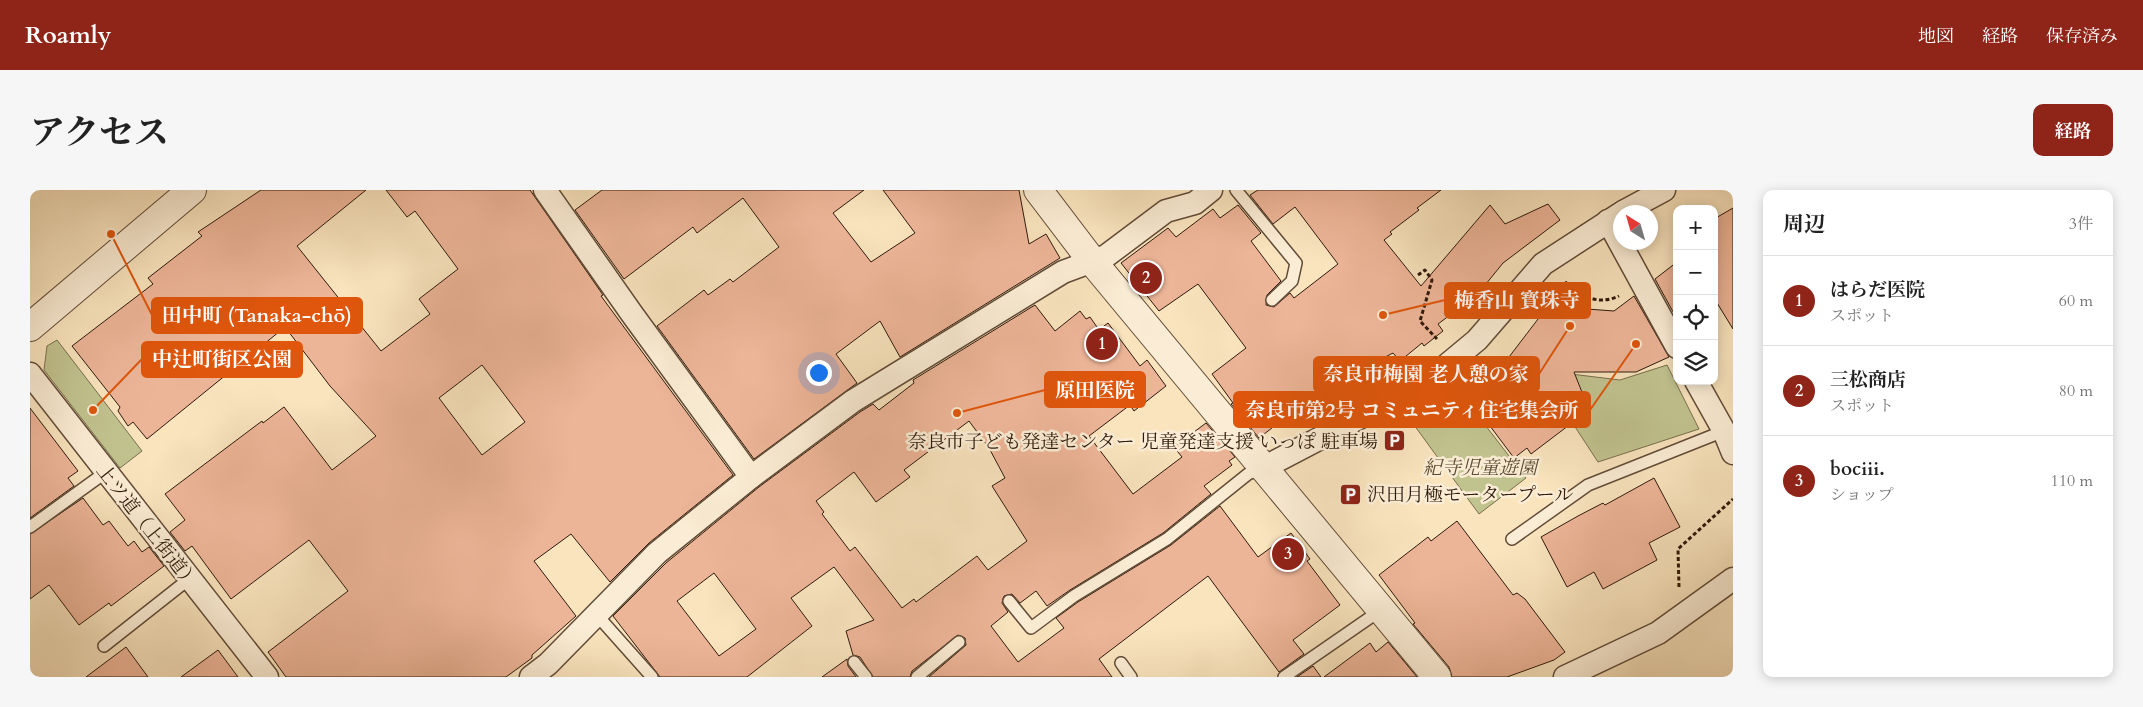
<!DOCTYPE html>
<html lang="ja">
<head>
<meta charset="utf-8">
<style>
	:root { --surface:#fff; --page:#f6f6f6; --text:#222; --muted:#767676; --line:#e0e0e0; --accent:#8f2418 }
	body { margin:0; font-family:Cardo,"Noto Serif JP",serif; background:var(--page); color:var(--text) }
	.controls { position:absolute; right:15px; top:15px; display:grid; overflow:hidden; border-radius:10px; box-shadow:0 2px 12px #0003 }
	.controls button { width:45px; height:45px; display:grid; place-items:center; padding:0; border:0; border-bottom:1px solid var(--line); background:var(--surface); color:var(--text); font:25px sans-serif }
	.compass { position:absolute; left:1583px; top:15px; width:45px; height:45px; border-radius:50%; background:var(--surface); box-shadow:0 2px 12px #0003; rotate:323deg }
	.you { position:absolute; left:788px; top:182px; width:18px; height:18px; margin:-12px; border:4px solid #fff; border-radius:50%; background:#1a73e8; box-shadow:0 0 0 8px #1a73e833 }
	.badge { display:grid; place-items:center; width:32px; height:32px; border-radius:50%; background:var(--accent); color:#fff; font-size:16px; font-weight:700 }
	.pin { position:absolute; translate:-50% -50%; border:2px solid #fff; box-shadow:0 1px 5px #0006 }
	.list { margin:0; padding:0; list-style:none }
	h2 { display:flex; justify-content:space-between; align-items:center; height:65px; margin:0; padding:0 20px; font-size:21px }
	h2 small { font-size:16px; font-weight:400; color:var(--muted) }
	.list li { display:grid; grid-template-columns:32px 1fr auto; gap:15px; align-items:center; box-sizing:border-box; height:90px; padding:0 20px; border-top:1px solid var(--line) }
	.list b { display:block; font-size:19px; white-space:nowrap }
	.list p { margin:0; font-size:16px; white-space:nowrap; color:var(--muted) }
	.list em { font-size:16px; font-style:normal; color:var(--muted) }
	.icon { flex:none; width:28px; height:28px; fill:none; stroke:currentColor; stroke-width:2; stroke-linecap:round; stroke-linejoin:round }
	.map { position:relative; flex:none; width:1703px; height:487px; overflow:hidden; border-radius:10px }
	header { display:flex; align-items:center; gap:30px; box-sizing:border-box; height:70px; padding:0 25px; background:var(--accent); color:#fff }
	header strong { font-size:24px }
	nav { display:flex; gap:28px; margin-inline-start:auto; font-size:18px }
	.intro { display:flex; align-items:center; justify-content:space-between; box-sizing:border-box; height:120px; padding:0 30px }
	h1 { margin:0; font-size:35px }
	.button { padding:12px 22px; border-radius:10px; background:var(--accent); color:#fff; font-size:18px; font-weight:700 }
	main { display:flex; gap:30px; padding:0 30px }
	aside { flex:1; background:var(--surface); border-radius:10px; box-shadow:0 2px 12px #0003 }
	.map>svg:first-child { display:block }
	.green { fill:#c1c38f; stroke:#786e4d }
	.building { fill:#edb598; stroke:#2f1a0b; fill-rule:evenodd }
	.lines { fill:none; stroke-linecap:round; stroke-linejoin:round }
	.service-casing { stroke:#624c38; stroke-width:14 }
	.minor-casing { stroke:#624c38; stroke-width:25 }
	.tertiary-casing { stroke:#624c38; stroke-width:30 }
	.path { stroke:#2f1a0b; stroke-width:3; stroke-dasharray:4 2.5; stroke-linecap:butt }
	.service { stroke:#fbedd5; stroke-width:11 }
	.minor { stroke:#fbedd5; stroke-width:22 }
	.tertiary { stroke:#fbedd5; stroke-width:28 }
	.labels { text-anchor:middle; stroke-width:5; stroke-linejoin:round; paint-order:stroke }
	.poi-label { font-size:19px; fill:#2f1a0b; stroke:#fbedd5; text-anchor:end }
	.park-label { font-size:19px; font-style:italic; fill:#5b4d33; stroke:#fbedd5 }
	.street-label { font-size:19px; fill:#2f1a0b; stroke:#fbedd5 }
	.leader { fill:none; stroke:#df560c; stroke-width:2 }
	.callout-dot { fill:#df560c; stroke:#fbedd5; stroke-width:2 }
	.callout { fill:#df560c; stroke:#df560c; stroke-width:2 }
	.callout-label { font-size:20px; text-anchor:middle; font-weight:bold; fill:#fff }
</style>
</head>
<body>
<header>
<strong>Roamly</strong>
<nav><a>地図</a><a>経路</a><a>保存済み</a></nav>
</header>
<div class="intro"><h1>アクセス</h1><a class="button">経路</a></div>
<main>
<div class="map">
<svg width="1703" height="487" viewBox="0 0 1703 487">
	<rect width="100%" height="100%" fill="#f9e4be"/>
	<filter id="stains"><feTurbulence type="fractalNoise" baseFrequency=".004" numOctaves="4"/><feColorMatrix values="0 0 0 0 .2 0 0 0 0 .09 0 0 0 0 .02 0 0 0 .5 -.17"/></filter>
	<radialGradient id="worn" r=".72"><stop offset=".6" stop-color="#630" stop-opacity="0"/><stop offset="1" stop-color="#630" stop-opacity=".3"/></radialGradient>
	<g class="green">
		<path d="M27,150L112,261L90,278L14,180L17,156Z"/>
		<path d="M1637,175L1669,239L1568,272L1517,194L1541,184L1590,190Z"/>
		<path d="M1422,192L1496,288L1449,324L1376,224Z"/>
	</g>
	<g class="building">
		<path d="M231,0H336L267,56L351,161L400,124L389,109L428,79L385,21L377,27L356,0H500L573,105L571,106L703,285L619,353L580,392L541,344L504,371L546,426L502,465V468L476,487H256L238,462L318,401L279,350L201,409L162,356L155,361L140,342L155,330L135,304L232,231L233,233L254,217L302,280L346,246L300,196L255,137L117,249L103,232L98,236L88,221L90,217L42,156L123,94L118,88L172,46L168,42ZM452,175L495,232L452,265L409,208Z"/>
		<path d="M572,0H834L803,23L841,72L885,43L853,0H989L999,54L1016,44L1030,68L870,167L850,131L806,164L827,193L724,269L627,136L674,100L678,105L700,89L703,92L749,57L713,8L667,43L663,37L594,89L545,20Z"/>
		<path d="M1228,0H1411L1387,18L1389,20L1360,42L1362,44L1354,50L1391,96L1460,15L1475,34L1518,14L1530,30L1473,73L1447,105L1408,134L1413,141L1394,156L1392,153L1370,171L1363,163L1291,200L1229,248L1201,214L1203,213L1182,184L1216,158L1168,94L1129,121L1091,73L1138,38L1146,47L1183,19L1190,28L1208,15L1231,43L1221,51L1251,91L1237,105L1236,115L1244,117L1260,103L1264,108L1308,74L1265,17L1243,34L1220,5Z"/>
		<path d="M1703,18V139L1684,108V29Z"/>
		<path d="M1647,72V129L1625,89Z"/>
		<path d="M1531,99L1557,119L1584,121L1604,106L1639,167L1606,182H1544L1559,220L1501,264L1497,258L1484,268L1442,212L1453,204L1450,201L1478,180L1476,176L1482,170L1479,167Z"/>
		<path d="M1005,115L1025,141L1050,121L1056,129L1060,127L1069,140L1078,133L1110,176L1117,170L1136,196L1104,221L1100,215L1059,246L1103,304L1152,267L1144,257L1176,233L1205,267L1199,271L1202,275L1174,296L1181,304L1133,343L1040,400L1017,416L1006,401L990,413L982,404L974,406L972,413L978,422L961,436L988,472L1034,438L1026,428L1048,412L1141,355L1190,316L1228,367L1261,343L1280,369L1277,371L1310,415L1263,450L1274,464L1249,482L1178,386L1069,469L1082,487H899L936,455L935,448L928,445L882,481L880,487H843L830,467L823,465L816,441L844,430L804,377L761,408L782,436L717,487H630L583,426L636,373L729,297L830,222L843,214L849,220L884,193L883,190ZM939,231L959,258L975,288L962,296L997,351L958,380L947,366L886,412L884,409L872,418L825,357L820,361L792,324L794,322L786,311L824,282L846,312L880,287L874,280ZM684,383L726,439L689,466L647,411Z"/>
		<path d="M0,218L48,281L38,288L44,296L0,328Z"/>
		<path d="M1624,288L1650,337L1619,353L1627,370L1573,399L1564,382L1537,397L1511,347L1548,326L1573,313L1575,315Z"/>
		<path d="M53,308L73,335L79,331L98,356L104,351L112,362L119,357L134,376L81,416L79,413L49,435L19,395L0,409V344Z"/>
		<path d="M1427,331L1483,405L1487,403L1495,409L1535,462L1524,470L1477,487H1422L1419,477L1383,434L1385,433L1349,385L1398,347L1401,351Z"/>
		<path d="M1358,452L1387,487H1294L1340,453L1346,462Z"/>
		<path d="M96,457L118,487H56Z"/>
		<path d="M188,460L208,487H151Z"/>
		<path d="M817,469L818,476L826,487H792Z"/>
		<path d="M1283,476L1291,487H1267Z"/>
	</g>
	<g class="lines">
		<defs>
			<g id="service">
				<path d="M1206,0L1266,73L1262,91L1242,110"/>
				<path d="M0,337L76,282"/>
				<path d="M1482,349L1558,295L1694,241"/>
				<path d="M979,411L1001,438L1044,406L1137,349L1218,284L1233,278"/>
				<path d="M566,424L622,487"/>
				<path d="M74,456L159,389"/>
				<path d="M824,472L836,487"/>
				<path d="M1091,473L1101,487"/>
				<path d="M887,487L929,452"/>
				<path d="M1254,487L1351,420"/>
			</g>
			<g id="minor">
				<path d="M515,0L602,124L721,287"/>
				<path d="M1593,22L1634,0"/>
				<path d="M1578,31L1647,157"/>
				<path d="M0,184L237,487"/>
				<path d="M1666,191L1694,241L1703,263"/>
				<path d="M1233,278L1394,194L1447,150L1513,74L1590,24"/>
				<path d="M501,487L518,474L627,363L721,287L823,211L1033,82L1076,66L1136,21L1165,13L1181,0"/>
				<path d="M1535,487L1628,443L1703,389"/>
			</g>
			<g id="tertiary">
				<path d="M1008,0L1062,71L1407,487"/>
				<path d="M0,137L162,0"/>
			</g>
		</defs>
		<use href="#service" class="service-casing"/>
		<use href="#minor" class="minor-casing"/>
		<use href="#tertiary" class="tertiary-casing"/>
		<g class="path">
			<path d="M1388,85L1395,80L1402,90L1390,131L1407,149"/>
			<path d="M1535,92C1552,106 1567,116 1589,106"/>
			<path d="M1649,397L1648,359L1703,309"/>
		</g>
		<use href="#service" class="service"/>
		<use href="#minor" class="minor"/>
		<use href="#tertiary" class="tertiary"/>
	</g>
	<defs>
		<symbol id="parking-square" viewBox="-11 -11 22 22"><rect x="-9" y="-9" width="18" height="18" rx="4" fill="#8f2418" stroke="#fbedd5"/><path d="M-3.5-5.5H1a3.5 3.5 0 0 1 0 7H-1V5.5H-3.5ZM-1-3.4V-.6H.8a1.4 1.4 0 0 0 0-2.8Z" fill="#fff"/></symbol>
	</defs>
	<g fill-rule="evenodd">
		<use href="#parking-square" x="1352" y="238" width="25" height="25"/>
		<use href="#parking-square" x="1308" y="292" width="25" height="25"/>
	</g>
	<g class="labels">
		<g class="poi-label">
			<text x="1348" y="258">奈良市子ども発達センター 児童発達支援 いっぽ 駐車場</text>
			<text x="1337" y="311" text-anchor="start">沢田月極モータープール</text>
		</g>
		<g class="park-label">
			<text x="1450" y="284">紀寺児童遊園</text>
		</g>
		<g class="street-label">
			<text transform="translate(118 336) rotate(52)" y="7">上ツ道（上街道）</text>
		</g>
	</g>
	<path class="leader" d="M1353 125L1415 110M81 44L122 125M63 220L112 169M1540 136L1509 184M927 223L1015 200M1606 154L1560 220"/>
	<g class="callout-dot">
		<circle cx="1353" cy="125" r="5"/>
		<circle cx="81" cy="44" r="5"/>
		<circle cx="63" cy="220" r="5"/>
		<circle cx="1540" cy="136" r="5"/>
		<circle cx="927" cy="223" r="5"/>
		<circle cx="1606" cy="154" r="5"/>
	</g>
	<g class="callout">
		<rect x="1415" y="93" width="145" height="35" rx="5"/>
		<rect x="122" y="108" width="210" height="35" rx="5"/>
		<rect x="112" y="152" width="160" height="35" rx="5"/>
		<rect x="1284" y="167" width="225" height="35" rx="5"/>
		<rect x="1015" y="182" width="100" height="35" rx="5"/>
		<rect x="1204" y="202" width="356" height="35" rx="5"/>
	</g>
	<g class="callout-label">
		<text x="1487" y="117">梅香山 寳珠寺</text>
		<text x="227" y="132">田中町 (Tanaka-chō)</text>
		<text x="192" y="176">中辻町街区公園</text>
		<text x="1396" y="191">奈良市梅園 老人憩の家</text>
		<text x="1065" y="207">原田医院</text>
		<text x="1382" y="227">奈良市第2号 コミュニティ住宅集会所</text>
	</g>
	<rect width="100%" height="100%" filter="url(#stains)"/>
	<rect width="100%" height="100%" fill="url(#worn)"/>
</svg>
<div class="controls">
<button>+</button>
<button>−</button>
<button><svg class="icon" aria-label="locate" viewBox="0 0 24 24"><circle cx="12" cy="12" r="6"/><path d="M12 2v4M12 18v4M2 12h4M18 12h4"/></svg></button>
<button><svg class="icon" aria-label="layers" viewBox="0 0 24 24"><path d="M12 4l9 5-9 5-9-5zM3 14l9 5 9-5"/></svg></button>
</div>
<svg class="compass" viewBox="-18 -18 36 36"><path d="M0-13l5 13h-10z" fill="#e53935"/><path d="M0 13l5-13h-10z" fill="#767676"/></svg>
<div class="you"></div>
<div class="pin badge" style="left:1072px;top:154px">1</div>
<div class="pin badge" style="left:1116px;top:88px">2</div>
<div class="pin badge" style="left:1258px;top:364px">3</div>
</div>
<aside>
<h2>周辺<small>3件</small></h2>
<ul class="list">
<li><span class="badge">1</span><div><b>はらだ医院</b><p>スポット</p></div><em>60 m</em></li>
<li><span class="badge">2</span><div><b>三松商店</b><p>スポット</p></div><em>80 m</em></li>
<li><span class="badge">3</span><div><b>bociii.</b><p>ショップ</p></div><em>110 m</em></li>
</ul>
</aside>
</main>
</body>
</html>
